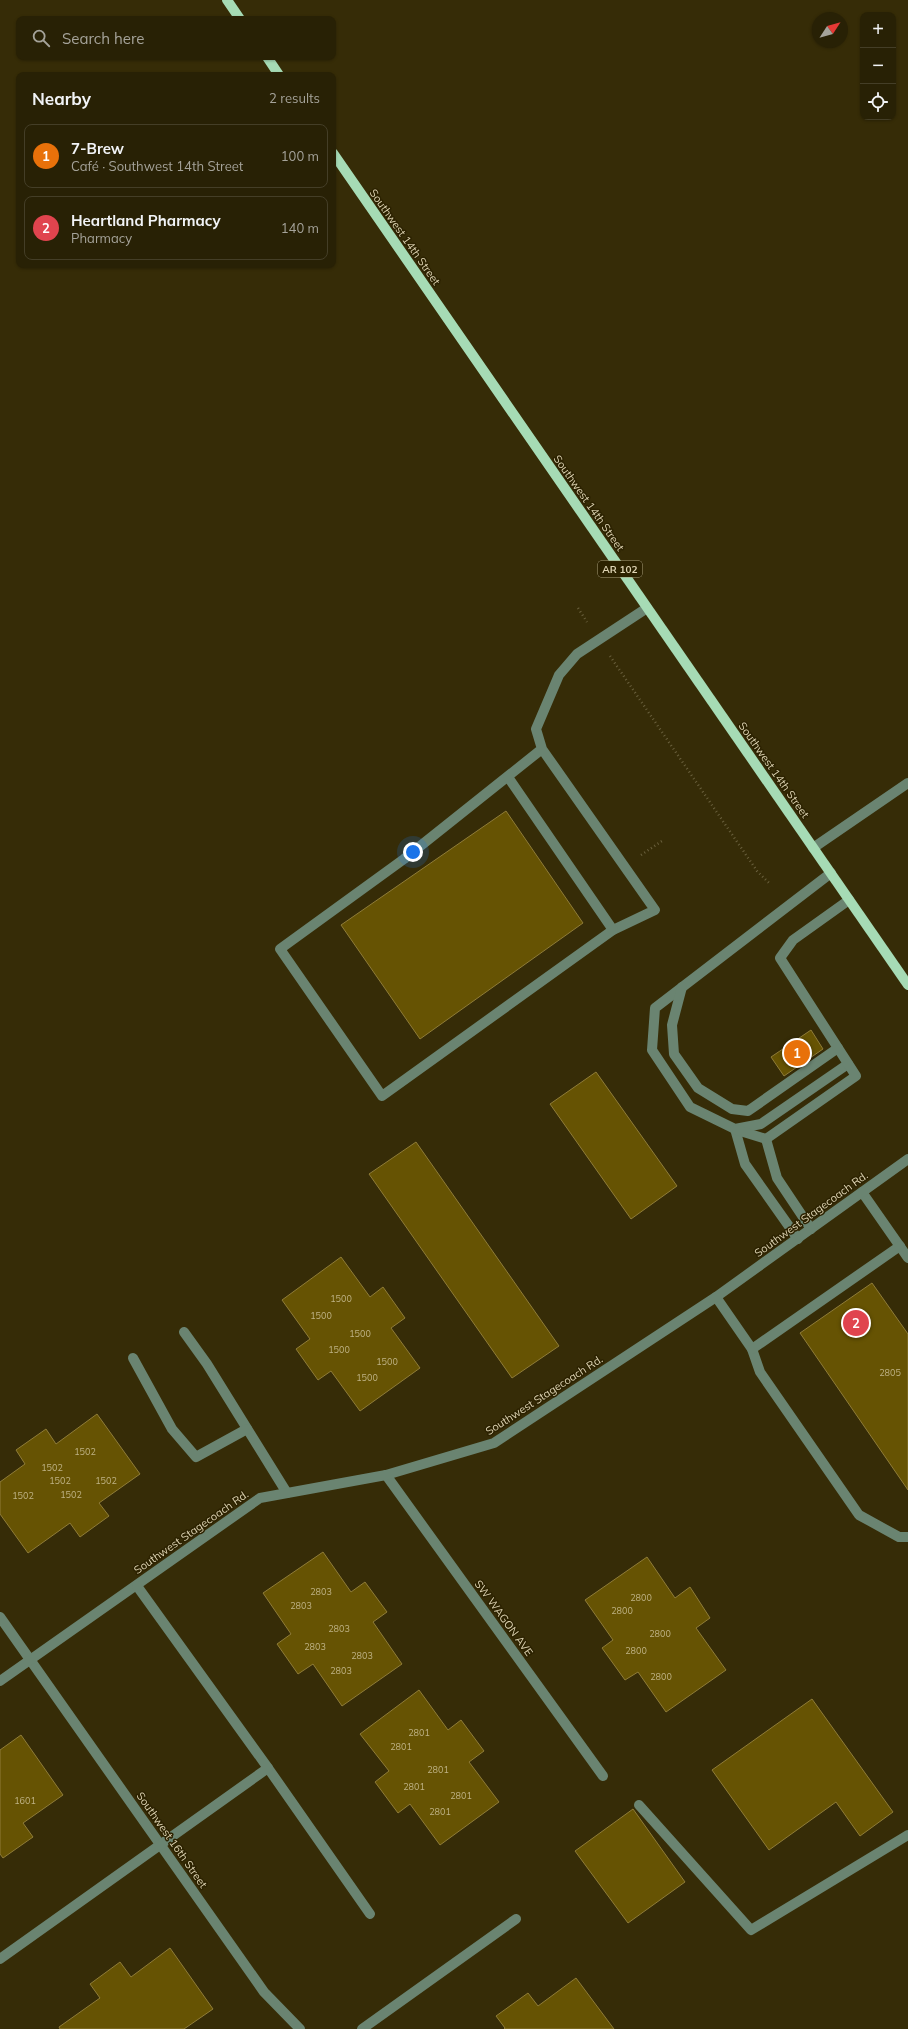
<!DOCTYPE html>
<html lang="en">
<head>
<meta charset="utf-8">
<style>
	:root { --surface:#282105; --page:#342e13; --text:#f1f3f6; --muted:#a5a39a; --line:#443e27; --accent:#a1b3fd }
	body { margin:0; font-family:Mulish,sans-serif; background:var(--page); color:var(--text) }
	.controls { position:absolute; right:12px; top:12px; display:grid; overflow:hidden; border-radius:8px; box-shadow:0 1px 3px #0004 }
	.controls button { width:36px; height:36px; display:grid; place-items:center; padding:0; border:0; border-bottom:1px solid var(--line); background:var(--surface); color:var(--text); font:20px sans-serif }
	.compass { position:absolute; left:812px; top:12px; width:36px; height:36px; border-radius:50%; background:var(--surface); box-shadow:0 1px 3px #0004; rotate:54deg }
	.you { position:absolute; left:413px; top:852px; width:14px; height:14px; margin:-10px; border:3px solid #fff; border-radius:50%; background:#1a73e8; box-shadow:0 0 0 6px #1a73e833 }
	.badge { display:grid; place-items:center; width:26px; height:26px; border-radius:50%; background:var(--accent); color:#fff; font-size:13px; font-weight:700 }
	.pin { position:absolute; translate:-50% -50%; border:2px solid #fff; box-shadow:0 1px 4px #0006 }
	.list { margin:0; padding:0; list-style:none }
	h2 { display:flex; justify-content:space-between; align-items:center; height:52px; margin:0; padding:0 16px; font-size:17px }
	h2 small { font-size:13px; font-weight:400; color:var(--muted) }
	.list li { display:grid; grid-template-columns:26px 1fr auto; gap:12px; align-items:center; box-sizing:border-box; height:64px; margin:0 8px 8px; padding:0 8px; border:1px solid var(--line); border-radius:8px }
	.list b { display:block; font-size:15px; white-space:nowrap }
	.list p { margin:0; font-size:13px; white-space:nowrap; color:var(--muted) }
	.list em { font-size:13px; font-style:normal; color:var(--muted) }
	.icon { flex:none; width:22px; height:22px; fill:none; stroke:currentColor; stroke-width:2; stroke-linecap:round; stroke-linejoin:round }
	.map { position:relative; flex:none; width:908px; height:2029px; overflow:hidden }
	.search { position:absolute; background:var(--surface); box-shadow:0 1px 3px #0004; left:16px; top:16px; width:320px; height:44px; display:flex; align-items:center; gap:10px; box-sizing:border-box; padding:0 14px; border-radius:8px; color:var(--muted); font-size:15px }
	.panel { position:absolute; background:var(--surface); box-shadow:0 1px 3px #0004; left:16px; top:72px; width:320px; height:196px; border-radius:8px }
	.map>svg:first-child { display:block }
	.building { fill:#665303; stroke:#8f7c38 }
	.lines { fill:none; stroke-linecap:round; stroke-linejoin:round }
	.path { stroke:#6a603d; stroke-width:2.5; stroke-dasharray:1 3; stroke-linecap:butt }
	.minor { stroke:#6a8471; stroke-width:10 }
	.major { stroke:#a6dbb5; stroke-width:10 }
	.labels { text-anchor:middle; stroke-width:3; stroke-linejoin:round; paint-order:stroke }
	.number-label { font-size:9px; fill:#bfb386 }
	.shield { fill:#2c2200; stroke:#a89e7d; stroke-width:1 }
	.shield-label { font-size:10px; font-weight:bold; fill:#ddd3b2 }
	.street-label { font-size:11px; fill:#ddd3b2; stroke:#2c2200 }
</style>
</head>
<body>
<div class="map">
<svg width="908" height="2029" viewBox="0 0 908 2029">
	<rect width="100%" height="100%" fill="#362c07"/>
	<g class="building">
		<path d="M506,811L583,923L420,1039L341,925Z"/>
		<path d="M811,1030L823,1049L784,1076L771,1057Z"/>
		<path d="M596,1072L677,1186L631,1219L550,1104Z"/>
		<path d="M416,1142L559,1346L512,1378L369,1174Z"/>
		<path d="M341,1257L370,1297L383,1287L405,1318L391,1328L420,1368L360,1411L331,1371L318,1380L296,1349L310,1339L282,1300Z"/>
		<path d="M872,1283L908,1334V1490L800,1333Z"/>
		<path d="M97,1414L140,1474L99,1503L109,1516L80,1537L70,1523L28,1553L0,1514V1482L25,1464L16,1450L46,1429L56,1444Z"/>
		<path d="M323,1552L351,1592L365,1582L387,1612L373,1622L402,1664L342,1706L313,1664L298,1674L277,1644L291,1634L263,1593Z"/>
		<path d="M647,1557L675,1598L690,1587L710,1618L696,1628L726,1670L666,1712L638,1672L625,1680L602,1648L613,1640L585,1600Z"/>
		<path d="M419,1690L448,1730L461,1720L484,1751L469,1762L499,1802L440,1845L410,1804L398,1813L375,1782L389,1771L360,1734Z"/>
		<path d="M812,1699L893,1812L860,1836L836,1802L769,1850L712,1770Z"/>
		<path d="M21,1735L63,1795L23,1823L33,1837L3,1858L0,1854V1750Z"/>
		<path d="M633,1809L685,1882L628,1923L575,1851Z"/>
		<path d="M170,1948L213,2009L184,2029H60L59,2027L100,1998L90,1984L120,1962L131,1977Z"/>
		<path d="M576,1978L614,2029H504L505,2028L496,2016L528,1993L538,2006Z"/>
	</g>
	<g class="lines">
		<g class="path">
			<path d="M578,608L587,622"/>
			<path d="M610,656L757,871L769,883"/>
			<path d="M641,855L662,841"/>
		</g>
		<g class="minor">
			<path d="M542,749L655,910L613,930L382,1096L280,949L404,859L542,749L536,729L559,675L577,654L647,608"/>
			<path d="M508,777L613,930"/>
			<path d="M813,848L908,783"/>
			<path d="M831,873L655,1008L652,1050L690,1107L735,1129L761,1124L848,1064"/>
			<path d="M682,987L672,1025L674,1054L698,1088L732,1109L748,1111L838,1048"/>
			<path d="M735,1129L745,1164L798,1239"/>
			<path d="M737,1130L766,1139"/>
			<path d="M862,1192L908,1258"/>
			<path d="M811,1229L777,1178L766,1139L856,1076L780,958L793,940L849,900"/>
			<path d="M716,1297L752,1349L760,1372L859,1515L899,1537H908"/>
			<path d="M184,1332L207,1364L287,1493"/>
			<path d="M752,1349L900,1246"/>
			<path d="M133,1358L172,1429L196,1457L247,1429"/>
			<path d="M386,1475L603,1776"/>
			<path d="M0,1617L264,1992L300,2029"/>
			<path d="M0,1681L260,1498L386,1475L494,1443L716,1297L908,1159"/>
			<path d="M268,1768L370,1914"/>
			<path d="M639,1805L751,1930L908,1835"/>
			<path d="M0,1959L268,1768L137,1586"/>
			<path d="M362,2029L516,1919"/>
		</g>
		<g class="major">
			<path d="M227,0L240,19"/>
			<path d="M267,57L279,75"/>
			<path d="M333,153L908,985"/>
		</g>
	</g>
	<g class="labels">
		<g class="number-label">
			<text x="341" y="1302">1500</text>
			<text x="321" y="1319">1500</text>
			<text x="360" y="1337">1500</text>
			<text x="339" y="1353">1500</text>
			<text x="387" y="1365">1500</text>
			<text x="890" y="1376">2805</text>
			<text x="367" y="1381">1500</text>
			<text x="85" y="1455">1502</text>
			<text x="52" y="1471">1502</text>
			<text x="60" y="1484">1502</text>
			<text x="106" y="1484">1502</text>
			<text x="71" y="1498">1502</text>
			<text x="23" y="1499">1502</text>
			<text x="321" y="1595">2803</text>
			<text x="641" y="1601">2800</text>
			<text x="301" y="1609">2803</text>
			<text x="622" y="1614">2800</text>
			<text x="339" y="1632">2803</text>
			<text x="660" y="1637">2800</text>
			<text x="315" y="1650">2803</text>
			<text x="636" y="1654">2800</text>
			<text x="362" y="1659">2803</text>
			<text x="341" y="1674">2803</text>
			<text x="661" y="1680">2800</text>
			<text x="419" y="1736">2801</text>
			<text x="401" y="1750">2801</text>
			<text x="438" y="1773">2801</text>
			<text x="414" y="1790">2801</text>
			<text x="461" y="1799">2801</text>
			<text x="25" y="1804">1601</text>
			<text x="440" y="1815">2801</text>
		</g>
		<rect class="shield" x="598" y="561" width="44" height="16" rx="3"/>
		<g class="shield-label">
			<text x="620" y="573">AR 102</text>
		</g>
		<g class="street-label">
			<text transform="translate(405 237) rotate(55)" y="4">Southwest 14th Street</text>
			<text transform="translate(589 503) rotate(55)" y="4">Southwest 14th Street</text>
			<text transform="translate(774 770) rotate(55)" y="4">Southwest 14th Street</text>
			<text transform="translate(811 1214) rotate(-36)" y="4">Southwest Stagecoach Rd.</text>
			<text transform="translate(544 1395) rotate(-33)" y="4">Southwest Stagecoach Rd.</text>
			<text transform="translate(191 1532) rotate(-35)" y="4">Southwest Stagecoach Rd.</text>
			<text transform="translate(504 1618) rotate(54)" y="4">SW WAGON AVE</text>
			<text transform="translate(172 1840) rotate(55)" y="4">Southwest 16th Street</text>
		</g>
	</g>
</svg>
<div class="controls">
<button>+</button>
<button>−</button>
<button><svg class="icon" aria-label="locate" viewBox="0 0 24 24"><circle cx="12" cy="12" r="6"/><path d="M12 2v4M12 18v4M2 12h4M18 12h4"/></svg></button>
</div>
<svg class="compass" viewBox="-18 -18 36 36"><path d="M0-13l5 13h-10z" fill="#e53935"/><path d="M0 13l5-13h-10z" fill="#a5a39a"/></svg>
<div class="you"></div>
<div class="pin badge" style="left:797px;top:1053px;background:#e8710a">1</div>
<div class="pin badge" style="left:856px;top:1323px;background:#e0444e">2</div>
<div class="search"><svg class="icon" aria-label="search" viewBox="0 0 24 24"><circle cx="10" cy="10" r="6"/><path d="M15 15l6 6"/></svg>Search here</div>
<section class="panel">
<h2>Nearby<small>2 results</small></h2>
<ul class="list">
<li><span class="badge" style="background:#e8710a">1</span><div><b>7-Brew</b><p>Café · Southwest 14th Street</p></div><em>100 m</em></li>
<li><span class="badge" style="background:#e0444e">2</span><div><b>Heartland Pharmacy</b><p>Pharmacy</p></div><em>140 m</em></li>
</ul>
</section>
</div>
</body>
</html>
